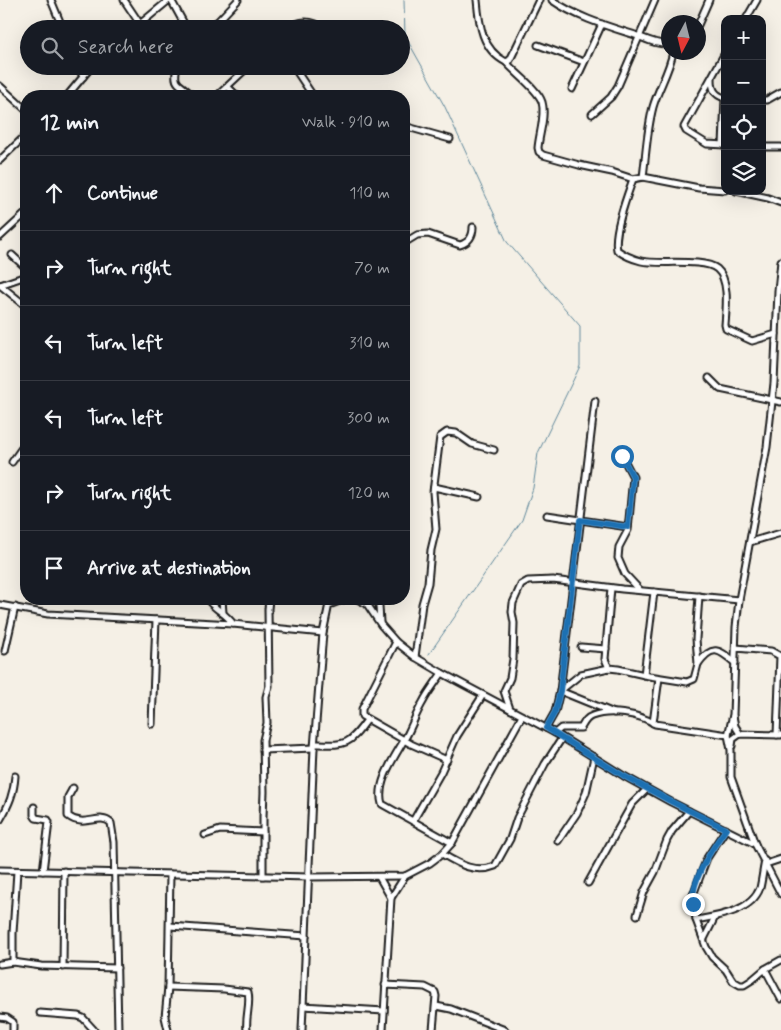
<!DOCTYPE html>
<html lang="en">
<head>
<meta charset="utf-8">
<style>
	:root { --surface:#171b24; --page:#20242c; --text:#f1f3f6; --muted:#9ea1a6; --line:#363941 }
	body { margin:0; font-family:Mynerve,sans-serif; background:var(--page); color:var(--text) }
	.controls { position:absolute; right:15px; top:15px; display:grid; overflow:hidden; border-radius:10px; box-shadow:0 5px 20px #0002 }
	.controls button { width:45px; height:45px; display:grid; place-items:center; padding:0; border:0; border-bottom:1px solid var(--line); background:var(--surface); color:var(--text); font:25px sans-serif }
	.compass { position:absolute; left:661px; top:15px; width:45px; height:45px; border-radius:50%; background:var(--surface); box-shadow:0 5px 20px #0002; rotate:187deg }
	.stop { position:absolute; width:15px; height:15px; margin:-11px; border:4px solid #1f6fb2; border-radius:50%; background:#fff }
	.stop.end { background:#1f6fb2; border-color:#fff; box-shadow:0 1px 5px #0008 }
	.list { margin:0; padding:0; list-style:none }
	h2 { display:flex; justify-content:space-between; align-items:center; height:65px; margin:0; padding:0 20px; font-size:21px }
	h2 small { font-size:16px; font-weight:400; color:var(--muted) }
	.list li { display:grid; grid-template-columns:32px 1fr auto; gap:15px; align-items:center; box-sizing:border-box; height:75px; padding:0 20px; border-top:1px solid var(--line) }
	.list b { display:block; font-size:19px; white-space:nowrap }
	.list em { font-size:16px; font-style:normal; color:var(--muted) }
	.icon { flex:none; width:28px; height:28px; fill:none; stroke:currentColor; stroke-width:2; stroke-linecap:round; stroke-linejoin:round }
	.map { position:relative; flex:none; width:781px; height:1030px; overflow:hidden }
	.search { position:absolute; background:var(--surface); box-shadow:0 5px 20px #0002; left:20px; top:20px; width:390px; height:55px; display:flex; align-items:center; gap:12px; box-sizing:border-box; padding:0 18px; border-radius:28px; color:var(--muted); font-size:19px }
	.panel { position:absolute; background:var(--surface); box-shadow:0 5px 20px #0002; left:20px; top:90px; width:390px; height:515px; border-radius:20px }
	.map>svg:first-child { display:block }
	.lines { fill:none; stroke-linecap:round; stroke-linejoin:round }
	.stream { stroke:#60889b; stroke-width:1 }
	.minor-casing { stroke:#1c1c1c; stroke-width:9 }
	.minor { stroke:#fff; stroke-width:5 }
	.route { stroke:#1f6fb2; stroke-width:6 }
</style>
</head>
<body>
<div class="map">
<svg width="781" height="1030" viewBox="0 0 781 1030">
	<rect width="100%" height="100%" fill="#f5f0e6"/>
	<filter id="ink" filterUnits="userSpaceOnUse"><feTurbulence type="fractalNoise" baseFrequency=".02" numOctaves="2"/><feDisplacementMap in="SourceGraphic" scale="10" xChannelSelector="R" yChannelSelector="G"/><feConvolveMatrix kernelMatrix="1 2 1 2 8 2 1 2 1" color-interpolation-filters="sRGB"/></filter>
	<g filter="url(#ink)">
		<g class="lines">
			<path class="stream" d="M404,0L405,36L445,107L507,242L580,326V366L538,453L533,488L522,520L429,654"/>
			<defs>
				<g id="minor">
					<path d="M51,0L63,29"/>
					<path d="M124,0L140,24"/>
					<path d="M171,0L187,29"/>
					<path d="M477,0C479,24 482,50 506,62L510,60L539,0"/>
					<path d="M552,0C576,17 607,26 635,35C646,39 657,45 668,44"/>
					<path d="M746,19L757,0"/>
					<path d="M698,25L709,0"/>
					<path d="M134,29L169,0"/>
					<path d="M206,29L218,21L238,0"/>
					<path d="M287,29C297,22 305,20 316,24"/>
					<path d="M538,45L584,62"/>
					<path d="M725,53L684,127L686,131L707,144L725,145"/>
					<path d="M506,62C515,73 538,89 542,102C546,116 539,134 538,148L539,152L543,155L579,165L612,172L633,179L643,177L699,188L725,190"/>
					<path d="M78,66L83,77"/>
					<path d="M177,66C172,88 182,82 192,96"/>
					<path d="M293,66L313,96"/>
					<path d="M712,78C712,89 714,95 725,98"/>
					<path d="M0,86L26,110"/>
					<path d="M228,87L237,96"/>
					<path d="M572,89L602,24"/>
					<path d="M67,96L92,66"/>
					<path d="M217,96L249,66"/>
					<path d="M762,100H767L781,92"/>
					<path d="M592,114L611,97L618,86L655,0"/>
					<path d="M404,126L450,139"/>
					<path d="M723,145L725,98"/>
					<path d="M762,147H781"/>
					<path d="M0,160L26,135"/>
					<path d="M643,177C646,154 647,130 653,107C658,89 669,72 673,52"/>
					<path d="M633,179C627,196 613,233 617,250C624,255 633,259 641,261C658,265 704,258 717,269C730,280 726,310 725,325L726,329L752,341L776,334"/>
					<path d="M736,191L768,198L781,203"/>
					<path d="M0,237L26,213"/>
					<path d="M404,243L417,235L428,234L460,245C469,242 473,237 473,227"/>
					<path d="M12,255L26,268"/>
					<path d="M781,261L778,291L774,383L767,447L739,600L736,627L733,715L728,735L731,750V777L755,844L781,894"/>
					<path d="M0,285L26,306"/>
					<path d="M0,285L26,276"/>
					<path d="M709,378L720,389L781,402"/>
					<path d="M595,401L560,691L614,713"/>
					<path d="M622,456L633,477L628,530L619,547L618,558L625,574L639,589"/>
					<path d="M12,462L26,442"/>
					<path d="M434,487L479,497"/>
					<path d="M547,515L628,527"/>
					<path d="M750,542L781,533"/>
					<path d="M207,599C214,609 227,614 233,624"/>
					<path d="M222,599L223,613"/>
					<path d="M357,599L367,604L381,625L396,642L415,657L442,673L555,733L624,776L671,802L755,844"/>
					<path d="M0,605L48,614L233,624L323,633"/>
					<path d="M329,605L345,599"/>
					<path d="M380,622L379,606L380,599"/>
					<path d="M396,642L362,709V716L411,744L447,760"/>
					<path d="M581,647L606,649"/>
					<path d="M736,648L771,651L780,656L777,735"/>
					<path d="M5,651L15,607"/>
					<path d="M415,657L422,604L428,583L431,550L436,529L433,492L440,437L447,432L456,433L472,444L494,450"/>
					<path d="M698,664C712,644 719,649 735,663"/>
					<path d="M609,668L605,659L611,588"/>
					<path d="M442,673C436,682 428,692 423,702C417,712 413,723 408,733C398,753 375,781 382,804L452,843"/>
					<path d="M644,675L654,592"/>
					<path d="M510,709L504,691L510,678L513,659L514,623L512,612L513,603L521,585L528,581L553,580L622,589L739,600"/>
					<path d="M733,716L735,726L740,734"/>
					<path d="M653,723L659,678"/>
					<path d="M152,724L156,620"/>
					<path d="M546,728L555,712L560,691L581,674L609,668L618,669L649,676L687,682L694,679L698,664L696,639L699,596"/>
					<path d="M555,733L561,728H581C584,723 586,718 592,716C610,709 640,714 655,724L728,735"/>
					<path d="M315,744C347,745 348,746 367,720"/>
					<path d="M732,746L733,739L740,734L781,735"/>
					<path d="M263,750L314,748"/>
					<path d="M73,788L68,797V816C85,829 99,812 111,823L114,842L118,1030"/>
					<path d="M34,807V815L36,818L48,820L49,822L43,871"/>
					<path d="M0,820C9,805 14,793 15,776"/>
					<path d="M413,821L441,772L457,736L483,695"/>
					<path d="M726,829L707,858L693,895L696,920L706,947L712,957L726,970L733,981L740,985H744L752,980L765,969L781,960"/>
					<path d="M205,835L220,830L263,832"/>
					<path d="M558,841L577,813L586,793L594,757"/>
					<path d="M442,854C459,864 475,874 495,866L510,839L517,818L545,764L562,738"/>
					<path d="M766,864L781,859"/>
					<path d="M0,870L309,877L405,876L430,863L442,854L452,843L522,716"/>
					<path d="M263,876V816L264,792L263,740L267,723L266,697L269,686L268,609L269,599"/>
					<path d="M379,877L391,898"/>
					<path d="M588,883L632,804L647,789"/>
					<path d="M637,915L644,892L655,872L667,840L672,831L689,811"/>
					<path d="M696,920C718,916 751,912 760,888C762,880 763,870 765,861"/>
					<path d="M170,926L306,936"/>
					<path d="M704,939L715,917"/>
					<path d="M13,962V933L17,871"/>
					<path d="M0,964L13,962L41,966L117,968"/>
					<path d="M63,967L64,871"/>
					<path d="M765,969L781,999"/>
					<path d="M385,985L425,987L435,992L436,996L433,1030"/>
					<path d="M168,987L224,989L248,992C251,1004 245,1017 247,1030"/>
					<path d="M303,1006L384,1011"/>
					<path d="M436,1006L451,1009L505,1030"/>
					<path d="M40,1013L78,1016L83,1018L94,1030"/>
					<path d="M0,1017L7,1018L13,1022V1030"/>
					<path d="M168,1030L165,1017L168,987L170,874"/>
					<path d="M302,1030L314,748L323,633L330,599"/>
					<path d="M383,1030L391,898L405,876"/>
				</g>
			</defs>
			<use href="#minor" class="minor-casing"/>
			<use href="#minor" class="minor"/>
		</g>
	</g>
	<g class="lines" filter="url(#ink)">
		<path class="route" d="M622,456L633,477L628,527L580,520L560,691L555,712L546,728L624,776L672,802L726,829C713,847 690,881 693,904"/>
	</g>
</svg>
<div class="controls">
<button>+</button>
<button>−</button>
<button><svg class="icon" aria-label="locate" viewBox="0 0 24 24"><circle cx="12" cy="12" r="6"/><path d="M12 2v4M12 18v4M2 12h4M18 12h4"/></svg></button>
<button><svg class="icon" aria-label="layers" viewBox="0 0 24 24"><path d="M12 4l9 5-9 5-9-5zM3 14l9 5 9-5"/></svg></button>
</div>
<svg class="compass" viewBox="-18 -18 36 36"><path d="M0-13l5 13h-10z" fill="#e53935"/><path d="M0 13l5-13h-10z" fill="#9ea1a6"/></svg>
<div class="stop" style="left:622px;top:456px"></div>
<div class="stop end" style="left:693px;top:904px"></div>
<div class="search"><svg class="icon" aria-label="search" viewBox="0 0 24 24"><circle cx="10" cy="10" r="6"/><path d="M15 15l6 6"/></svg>Search here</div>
<section class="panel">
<h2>12 min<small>Walk · 910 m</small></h2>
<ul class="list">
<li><svg class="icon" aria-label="ahead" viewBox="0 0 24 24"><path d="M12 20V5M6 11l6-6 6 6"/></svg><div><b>Continue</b></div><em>110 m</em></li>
<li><svg class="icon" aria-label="right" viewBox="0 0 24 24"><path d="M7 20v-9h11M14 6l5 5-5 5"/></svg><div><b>Turn right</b></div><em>70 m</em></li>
<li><svg class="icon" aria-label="left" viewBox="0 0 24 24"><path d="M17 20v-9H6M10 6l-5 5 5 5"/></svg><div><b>Turn left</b></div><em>310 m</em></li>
<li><svg class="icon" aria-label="left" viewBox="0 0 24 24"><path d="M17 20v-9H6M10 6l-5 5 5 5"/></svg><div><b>Turn left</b></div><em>300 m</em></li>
<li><svg class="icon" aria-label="right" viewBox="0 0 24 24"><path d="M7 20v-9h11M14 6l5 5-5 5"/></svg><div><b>Turn right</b></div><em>120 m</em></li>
<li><svg class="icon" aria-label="arrive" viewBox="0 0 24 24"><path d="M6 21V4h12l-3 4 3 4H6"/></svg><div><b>Arrive at destination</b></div></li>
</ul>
</section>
</div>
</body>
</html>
